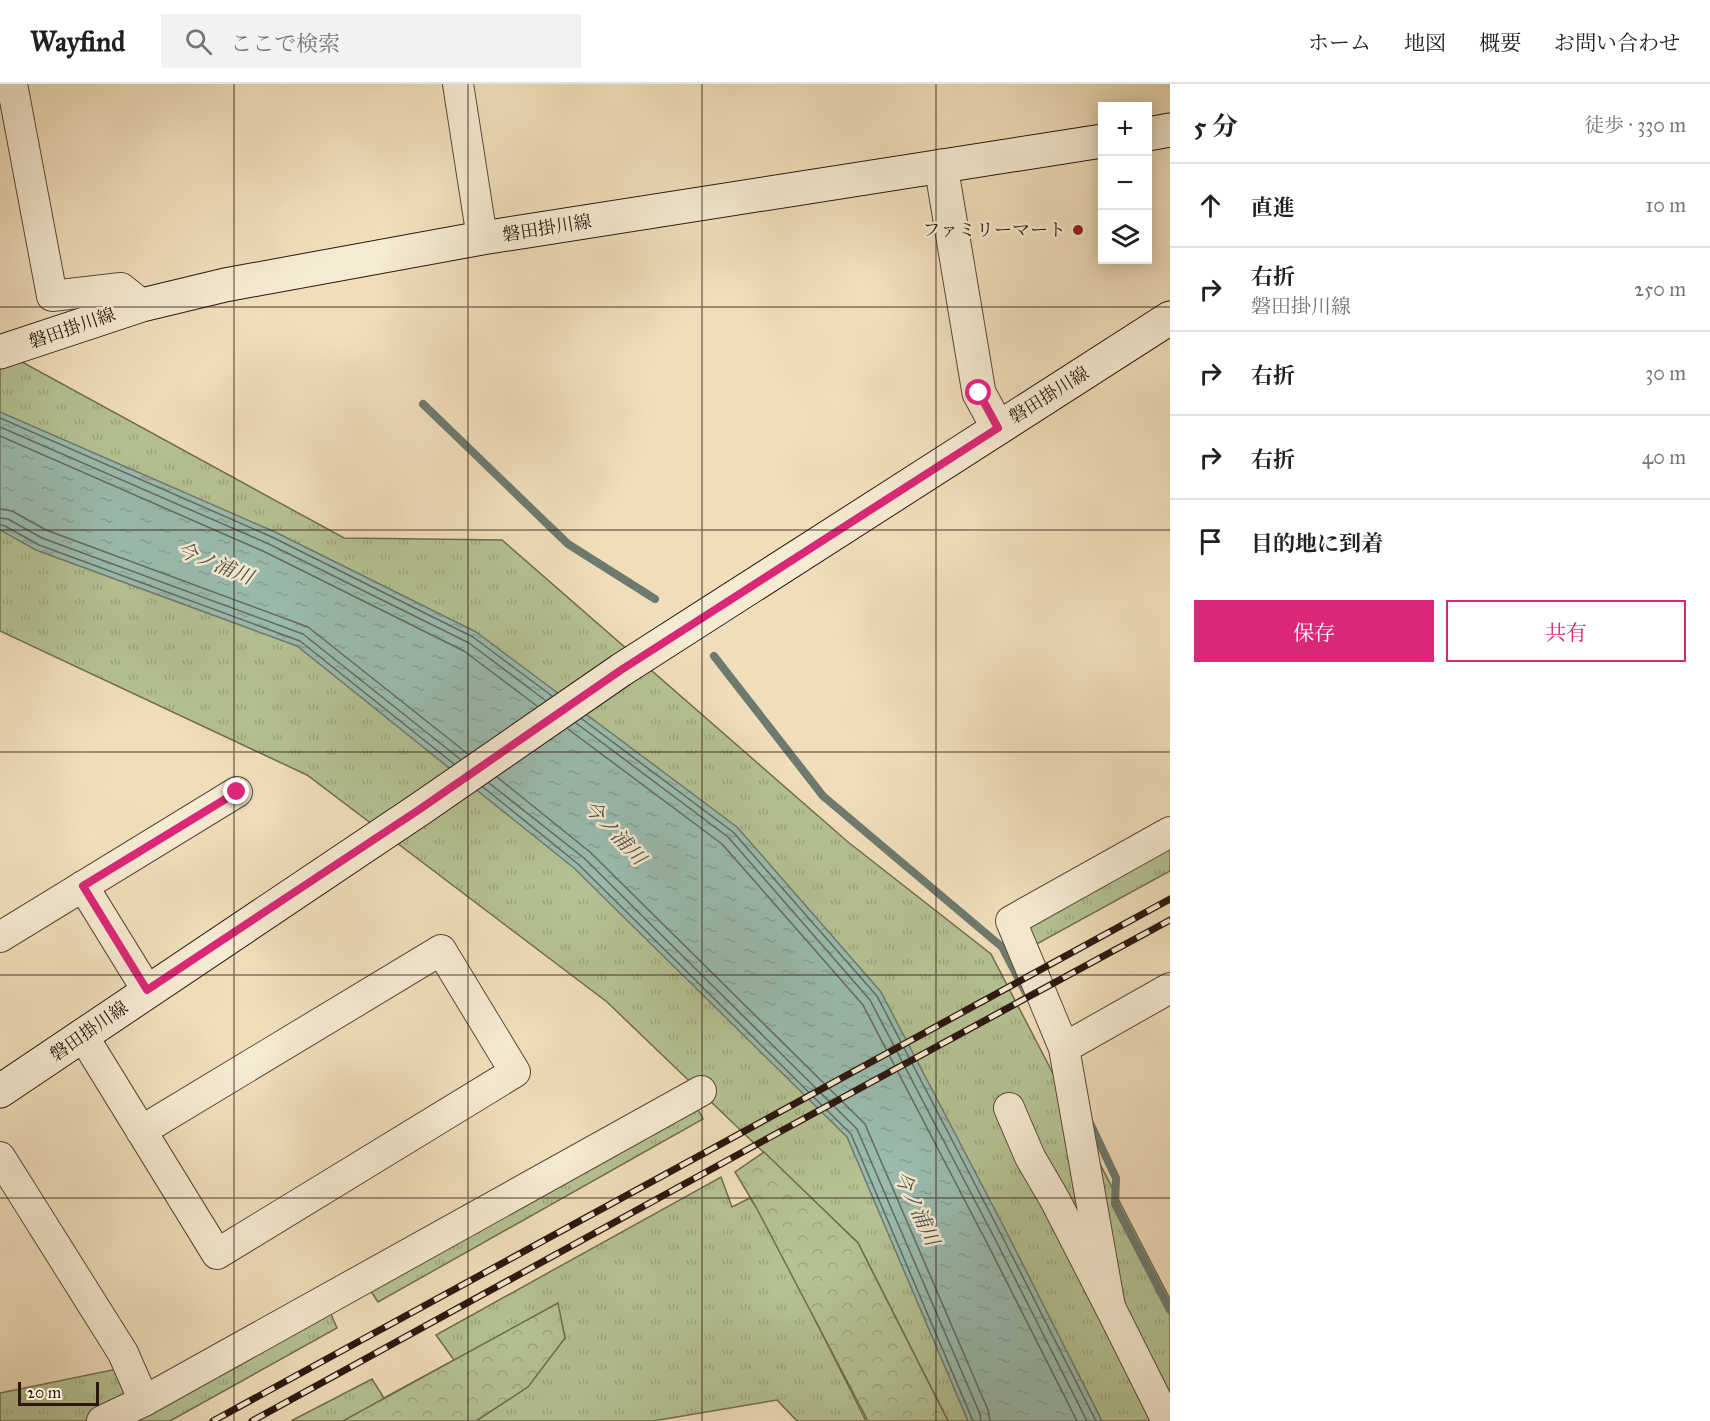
<!DOCTYPE html>
<html lang="ja">
<head>
<meta charset="utf-8">
<style>
	:root { --surface:#fff; --page:#f2f2f2; --text:#202124; --muted:#757577; --line:#e0e0e0; --accent:#db2777 }
	body { margin:0; font-family:"IM FELL Great Primer","Noto Serif JP",serif; background:var(--page); color:var(--text) }
	.controls { position:absolute; right:18px; top:18px; display:grid; overflow:hidden; border-radius:0px; box-shadow:0 3px 15px #0003 }
	.controls button { width:54px; height:54px; display:grid; place-items:center; padding:0; border:0; border-bottom:2px solid var(--line); background:var(--surface); color:var(--text); font:30px sans-serif }
	.scale { position:absolute; left:18px; bottom:15px; width:81px; box-sizing:border-box; padding-left:6px; border:3px solid #2b170f; border-top:0; font-size:16px; line-height:21px; white-space:nowrap; color:#2b170f; -webkit-text-stroke:4px #f5ead2; paint-order:stroke }
	.stop { position:absolute; width:18px; height:18px; margin:-14px; border:4px solid #db2777; border-radius:50%; background:#fff }
	.stop.end { background:#db2777; border-color:#fff; box-shadow:0 2px 6px #0008 }
	.list { margin:0; padding:0; list-style:none }
	h2 { display:flex; justify-content:space-between; align-items:center; height:78px; margin:0; padding:0 24px; font-size:26px }
	h2 small { font-size:20px; font-weight:400; color:var(--muted) }
	.list li { display:grid; grid-template-columns:39px 1fr auto; gap:18px; align-items:center; box-sizing:border-box; height:84px; padding:0 24px; border-top:2px solid var(--line) }
	.list b { display:block; font-size:22px; white-space:nowrap }
	.list p { margin:0; font-size:20px; white-space:nowrap; color:var(--muted) }
	.list em { font-size:20px; font-style:normal; color:var(--muted) }
	.actions { display:flex; gap:12px; padding:18px 24px }
	.actions a { flex:1; padding:14px 0; border:2px solid var(--accent); border-radius:0px; text-align:center; font-size:21px; color:var(--accent) }
	.actions .main { background:var(--accent); color:#fff }
	.icon { flex:none; width:33px; height:33px; fill:none; stroke:currentColor; stroke-width:2; stroke-linecap:round; stroke-linejoin:round }
	.map { position:relative; flex:none; width:1170px; height:1337px; overflow:hidden }
	header { display:flex; align-items:center; gap:36px; box-sizing:border-box; height:84px; padding:0 30px; background:var(--surface); border-bottom:2px solid var(--line) }
	header strong { font-size:28px }
	nav { display:flex; gap:33px; margin-inline-start:auto; font-size:21px }
	.search { width:420px; height:54px; background:var(--page); display:flex; align-items:center; gap:15px; box-sizing:border-box; padding:0 21px; border-radius:0px; color:var(--muted); font-size:22px }
	main { display:flex }
	aside { flex:1; background:var(--surface) }
	.map>svg:first-child { display:block }
	.grass { fill:url(#grass-tufts); stroke:#706c51; stroke-width:1.5 }
	.forest { fill:url(#forest-crowns); stroke:#706c51; stroke-width:1.5 }
	.water { fill:url(#water-ripples); stroke:#6e7a6f; stroke-width:1.5 }
	.lines { fill:none; stroke-linecap:round; stroke-linejoin:round }
	.shore { stroke:#626a5f; stroke-width:1.5 }
	.stream { stroke:#6e7a6f; stroke-width:8 }
	.minor-casing { stroke:#5c493a; stroke-width:32 }
	.tertiary-casing { stroke:#5c493a; stroke-width:35 }
	.secondary-casing { stroke:#2b170f; stroke-width:35 }
	.minor { stroke:#f5ead2; stroke-width:30 }
	.tertiary { stroke:#f5ead2; stroke-width:33 }
	.secondary { stroke:#f5ead2; stroke-width:33 }
	.rail-casing { stroke:#2b170f; stroke-width:7 }
	.rail { stroke:#f5ead2; stroke-width:4.5; stroke-dasharray:14; stroke-linecap:butt }
	.route { stroke:#db2777; stroke-width:8 }
	.grid { fill:none; stroke:#2b170f; stroke-width:1.5; stroke-opacity:0.55 }
	.poi-dot { fill:#8f2418; stroke:#f5ead2; stroke-width:2 }
	.labels { text-anchor:middle; stroke-width:5; stroke-linejoin:round; paint-order:stroke }
	.street-label { font-size:18px; fill:#2b170f; stroke:#f5ead2 }
	.poi-label { font-size:18px; fill:#2b170f; stroke:#f5ead2; text-anchor:end }
	.water-label { font-size:20px; font-style:italic; fill:#525147; stroke:#f5ead2 }
</style>
</head>
<body>
<header>
<strong>Wayfind</strong>
<div class="search"><svg class="icon" aria-label="search" viewBox="0 0 24 24"><circle cx="10" cy="10" r="6"/><path d="M15 15l6 6"/></svg>ここで検索</div>
<nav><a>ホーム</a><a>地図</a><a>概要</a><a>お問い合わせ</a></nav>
</header>
<main>
<div class="map">
<svg width="1170" height="1337" viewBox="0 0 1170 1337">
	<defs>
		<pattern id="grass-tufts" width="24" height="20" patternUnits="userSpaceOnUse" patternTransform="scale(1.5)"><rect width="24" height="20" fill="#b5c293"/><path d="M3 7l-1-3M5 7V3M7 7l1-3M15 17l-1-3M17 17v-4M19 17l1-3" fill="none" stroke="#9ca67e"/></pattern>
		<pattern id="forest-crowns" width="20" height="18" patternUnits="userSpaceOnUse" patternTransform="scale(1.5)"><rect width="20" height="18" fill="#b5c293"/><path d="M2 6a3 3 0 1 1 6 0M12 15a3 3 0 1 1 6 0" fill="none" stroke="#9ca67e"/></pattern>
		<pattern id="water-ripples" width="26" height="14" patternUnits="userSpaceOnUse" patternTransform="scale(1.5)"><rect width="26" height="14" fill="#9abcaf"/><path d="M2 4q2-2 4 0t4 0M15 11q2-2 4 0t4 0" fill="none" stroke="#85a195"/></pattern>
	</defs>
	<rect width="100%" height="100%" fill="#f0deba"/>
	<filter id="stains"><feTurbulence type="fractalNoise" baseFrequency=".00333" numOctaves="4"/><feColorMatrix values="0 0 0 0 .2 0 0 0 0 .09 0 0 0 0 .02 0 0 0 .5 -.17"/></filter>
	<radialGradient id="worn" r=".72"><stop offset=".6" stop-color="#630" stop-opacity="0"/><stop offset="1" stop-color="#630" stop-opacity=".3"/></radialGradient>
	<g class="grass">
		<path d="M0,266L344,454L502,456L848,758L991,870L1170,1215V1337H948L858,1159L607,918L307,691L0,547Z"/>
		<path d="M1170,755V787L1024,867L1011,837Z"/>
		<path d="M691,1012L703,1035L378,1218L363,1195Z"/>
		<path d="M721,1093L732,1123L750,1114L763,1132L866,1337H797L777,1316L653,1337H291L372,1295L384,1314L454,1276L436,1251Z"/>
		<path d="M325,1216L337,1244L170,1337H115Z"/>
		<path d="M117,1285L129,1313L88,1337H0V1309Z"/>
	</g>
	<g class="forest">
		<path d="M764,1068L858,1159L948,1337H868L756,1123L735,1088Z"/>
		<path d="M558,1219L565,1254L528,1303L476,1337H343Z"/>
	</g>
	<path class="water" d="M0,328L275,448L476,548L737,743L881,908L1007,1149L1102,1337H968L847,1053L574,784L297,562L36,466L0,446Z"/>
	<g class="lines">
		<g class="shore">
			<path d="M0,334L272,453L473,553L552,612"/>
			<path d="M0,343L269,460L469,559L545,616"/>
			<path d="M0,352L265,468L464,567L537,622"/>
			<path d="M0,425L12,427L46,446L308,543L468,670"/>
			<path d="M0,434L8,435L42,454L303,550L460,675"/>
			<path d="M0,441L5,442L39,461L300,557L454,680"/>
			<path d="M582,635L733,748L877,912L1002,1152L1096,1337"/>
			<path d="M576,639L728,753L870,916L995,1155L1087,1337"/>
			<path d="M568,645L722,760L863,921L987,1159L1077,1337"/>
			<path d="M497,693L590,768L865,1040L988,1326L990,1337"/>
			<path d="M489,699L584,774L857,1045L980,1330L981,1337"/>
			<path d="M483,703L578,780L851,1050L973,1337"/>
		</g>
		<g class="stream">
			<path d="M423,320L568,460L655,515"/>
			<path d="M714,572L823,712L1002,863L1026,909"/>
			<path d="M1090,1039L1116,1094L1115,1120L1170,1226"/>
		</g>
		<defs>
			<g id="minor">
				<path d="M12,0L52,212L121,204L142,221"/>
				<path d="M458,0L482,154"/>
				<path d="M83,802L147,906"/>
				<path d="M0,853L237,708"/>
				<path d="M83,952L217,1170L515,988L441,866L141,1047"/>
				<path d="M1064,964L1011,837L1170,748"/>
				<path d="M1009,1024L1030,1073L1055,1116L1110,1223L1167,1337"/>
				<path d="M0,1073L123,1269L144,1317"/>
				<path d="M1110,1223L1064,964L1170,904"/>
				<path d="M102,1337L144,1317L701,1007"/>
			</g>
			<path id="tertiary" d="M941,82L979,309L998,344"/>
			<g id="secondary">
				<path d="M1148,50L1170,46"/>
				<path d="M0,268L142,221L225,201L482,154L1102,57"/>
				<path d="M0,1007L420,725L621,586L1170,234"/>
			</g>
		</defs>
		<use href="#minor" class="minor-casing"/>
		<use href="#tertiary" class="tertiary-casing"/>
		<use href="#secondary" class="secondary-casing"/>
		<use href="#minor" class="minor"/>
		<use href="#tertiary" class="tertiary"/>
		<use href="#secondary" class="secondary"/>
		<defs>
			<g id="rail">
				<path d="M213,1337L1170,815"/>
				<path d="M252,1337L761,1058L1170,836"/>
			</g>
		</defs>
		<use href="#rail" class="rail-casing"/>
		<use href="#rail" class="rail"/>
	</g>
	<g class="lines">
		<path class="route" d="M237,708L83,802L147,906L420,725L621,586L998,344L979,309"/>
	</g>
	<path class="grid" d="M234,0V1337M468,0V1337M702,0V1337M936,0V1337M0,223H1170M0,446H1170M0,668H1170M0,891H1170M0,1114H1170"/>
	<circle class="poi-dot" cx="1078" cy="146" r="6"/>
	<g class="labels">
		<g class="street-label">
			<text transform="translate(547 144) rotate(-9)" y="6">磐田掛川線</text>
			<text transform="translate(72 244) rotate(-19)" y="6">磐田掛川線</text>
			<text transform="translate(1049 311) rotate(-32)" y="6">磐田掛川線</text>
			<text transform="translate(89 947) rotate(-35)" y="6">磐田掛川線</text>
		</g>
		<g class="poi-label">
			<text x="1066" y="152">ファミリーマート</text>
		</g>
		<g class="water-label">
			<text transform="translate(215 479) rotate(22)" y="7">今ノ浦川</text>
			<text transform="translate(615 748) rotate(47)" y="7">今ノ浦川</text>
			<text transform="translate(917 1124) rotate(65)" y="7">今ノ浦川</text>
		</g>
	</g>
	<rect width="100%" height="100%" filter="url(#stains)"/>
	<rect width="100%" height="100%" fill="url(#worn)"/>
</svg>
<div class="controls">
<button>+</button>
<button>−</button>
<button><svg class="icon" aria-label="layers" viewBox="0 0 24 24"><path d="M12 4l9 5-9 5-9-5zM3 14l9 5 9-5"/></svg></button>
</div>
<div class="scale">20 m</div>
<div class="stop" style="left:979px;top:309px"></div>
<div class="stop end" style="left:237px;top:708px"></div>
</div>
<aside>
<h2>5 分<small>徒歩 · 330 m</small></h2>
<ul class="list">
<li><svg class="icon" aria-label="ahead" viewBox="0 0 24 24"><path d="M12 20V5M6 11l6-6 6 6"/></svg><div><b>直進</b></div><em>10 m</em></li>
<li><svg class="icon" aria-label="right" viewBox="0 0 24 24"><path d="M7 20v-9h11M14 6l5 5-5 5"/></svg><div><b>右折</b><p>磐田掛川線</p></div><em>250 m</em></li>
<li><svg class="icon" aria-label="right" viewBox="0 0 24 24"><path d="M7 20v-9h11M14 6l5 5-5 5"/></svg><div><b>右折</b></div><em>30 m</em></li>
<li><svg class="icon" aria-label="right" viewBox="0 0 24 24"><path d="M7 20v-9h11M14 6l5 5-5 5"/></svg><div><b>右折</b></div><em>40 m</em></li>
<li><svg class="icon" aria-label="arrive" viewBox="0 0 24 24"><path d="M6 21V4h12l-3 4 3 4H6"/></svg><div><b>目的地に到着</b></div></li>
</ul>
<div class="actions"><a class="main">保存</a><a>共有</a></div>
</aside>
</main>
</body>
</html>
